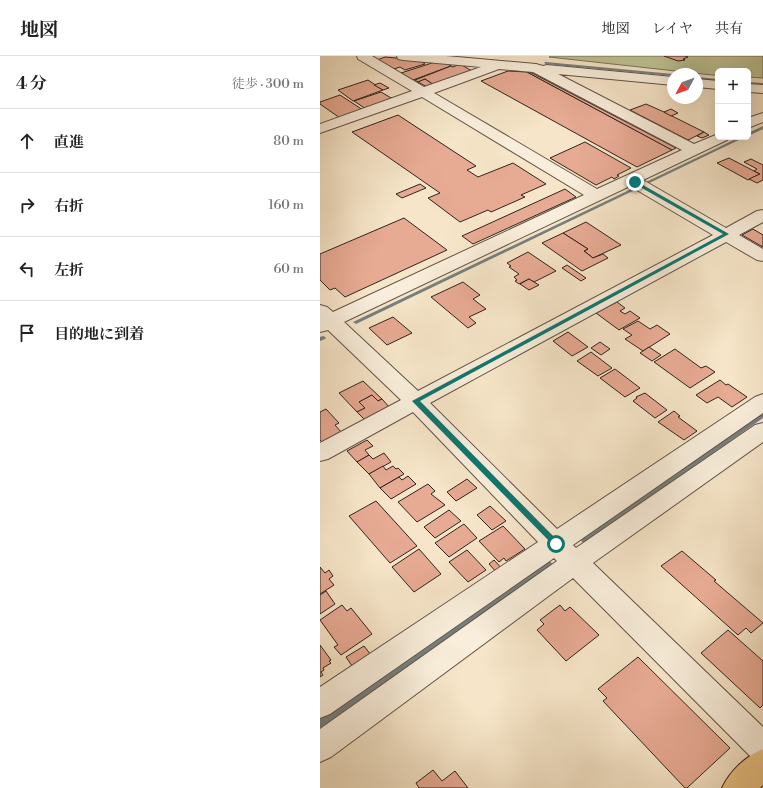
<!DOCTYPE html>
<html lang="ja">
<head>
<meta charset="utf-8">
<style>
	:root { --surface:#fff; --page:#f2f2f2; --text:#222; --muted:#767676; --line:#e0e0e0 }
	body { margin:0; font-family:"Libre Bodoni","Noto Serif JP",serif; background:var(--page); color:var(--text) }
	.controls { position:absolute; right:12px; top:12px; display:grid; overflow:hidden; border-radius:6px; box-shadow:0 4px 16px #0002 }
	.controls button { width:36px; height:36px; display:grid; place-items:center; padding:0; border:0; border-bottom:1px solid var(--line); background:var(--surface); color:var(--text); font:20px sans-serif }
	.compass { position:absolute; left:347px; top:12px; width:36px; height:36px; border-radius:50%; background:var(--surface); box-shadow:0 4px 16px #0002; rotate:229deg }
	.stop { position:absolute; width:12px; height:12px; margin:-9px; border:3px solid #0f766e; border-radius:50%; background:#fff }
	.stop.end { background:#0f766e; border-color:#fff; box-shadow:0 1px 4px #0008 }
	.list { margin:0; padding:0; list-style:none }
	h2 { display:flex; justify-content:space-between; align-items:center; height:52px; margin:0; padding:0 16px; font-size:17px }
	h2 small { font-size:13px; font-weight:400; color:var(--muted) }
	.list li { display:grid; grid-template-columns:26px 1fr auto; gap:12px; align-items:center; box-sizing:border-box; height:64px; padding:0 16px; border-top:1px solid var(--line) }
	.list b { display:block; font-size:15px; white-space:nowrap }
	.list em { font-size:13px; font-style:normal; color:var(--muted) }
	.icon { flex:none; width:22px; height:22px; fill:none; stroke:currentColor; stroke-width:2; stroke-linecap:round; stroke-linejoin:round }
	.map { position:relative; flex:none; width:443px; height:732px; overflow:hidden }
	header { display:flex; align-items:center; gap:24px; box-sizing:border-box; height:56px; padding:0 20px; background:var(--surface); border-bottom:1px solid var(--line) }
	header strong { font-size:19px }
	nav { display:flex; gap:22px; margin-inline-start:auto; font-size:14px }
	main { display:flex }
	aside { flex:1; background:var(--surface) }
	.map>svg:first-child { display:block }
	.green { fill:#bfc394; stroke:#787459 }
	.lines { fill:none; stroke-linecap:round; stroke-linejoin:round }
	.stream { fill:#767f80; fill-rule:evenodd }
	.building { fill:#e7aa93; stroke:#31241e }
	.minor-casing { stroke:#625448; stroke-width:2 }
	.major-casing { stroke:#31241e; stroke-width:2 }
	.minor { fill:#f9eedb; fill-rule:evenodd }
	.major { fill:#ebc284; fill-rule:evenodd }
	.route { fill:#0f766e }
</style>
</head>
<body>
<header>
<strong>地図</strong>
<nav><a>地図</a><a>レイヤ</a><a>共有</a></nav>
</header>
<main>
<aside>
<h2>4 分<small>徒歩 · 300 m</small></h2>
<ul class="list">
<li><svg class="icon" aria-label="ahead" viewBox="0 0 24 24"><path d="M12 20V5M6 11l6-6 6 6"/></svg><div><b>直進</b></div><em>80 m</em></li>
<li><svg class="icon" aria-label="right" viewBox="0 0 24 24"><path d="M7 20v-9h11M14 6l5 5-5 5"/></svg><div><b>右折</b></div><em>160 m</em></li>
<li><svg class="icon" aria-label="left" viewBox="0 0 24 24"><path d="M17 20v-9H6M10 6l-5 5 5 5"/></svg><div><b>左折</b></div><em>60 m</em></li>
<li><svg class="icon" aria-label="arrive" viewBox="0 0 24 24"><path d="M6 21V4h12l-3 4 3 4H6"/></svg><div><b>目的地に到着</b></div></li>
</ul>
</aside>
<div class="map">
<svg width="443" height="732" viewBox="0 0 443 732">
	<rect width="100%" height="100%" fill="#f6e5c8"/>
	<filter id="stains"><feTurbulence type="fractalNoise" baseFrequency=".005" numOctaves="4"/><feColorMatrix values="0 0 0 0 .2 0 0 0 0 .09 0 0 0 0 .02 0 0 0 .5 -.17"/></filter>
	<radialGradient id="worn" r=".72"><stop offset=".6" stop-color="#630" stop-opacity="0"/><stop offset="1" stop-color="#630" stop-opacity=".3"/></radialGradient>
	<path class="green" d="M231,0H443V22L428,21V15H398V19H392L229,1Z"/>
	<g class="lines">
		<g class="stream">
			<path d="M225,6H226L353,18V20L226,8L224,7Z"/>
			<path d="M377,21L398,23V25L377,23Z"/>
			<path d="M428,26L443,27V29L428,28Z"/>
			<path d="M443,70V73L428,80V77Z"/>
			<path d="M420,81H425L38,267L36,268L33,266Z"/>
			<path d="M3,280L5,281L6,282L5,283L0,285V281Z"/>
			<path d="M441,357H443V362L266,486L264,487L262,486L261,484L262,482Z"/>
			<path d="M229,505L231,506L232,508L231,510L0,672V663Z"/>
		</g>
	</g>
	<g class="building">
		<path d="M344,0H365L368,1L363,3L365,4L358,5Z"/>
		<path d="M65,1L99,4L105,8L85,14L80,11L74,13L57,4Z"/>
		<path d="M115,6L126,7L131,10L93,24L81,17Z"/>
		<path d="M140,8L152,15L114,29L105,23L98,26L95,24L131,10L133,11Z"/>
		<path d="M188,15L207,16L352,94L317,111L161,25Z"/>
		<path d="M207,16L212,17L356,92L352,94Z"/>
		<path d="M105,23L114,29L107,31L98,26Z"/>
		<path d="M48,24L63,34L33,45L18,34Z"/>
		<path d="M60,27L69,32L63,34L54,29Z"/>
		<path d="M61,36L73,43L46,53L34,45Z"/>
		<path d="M20,39L43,54L20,62L0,48V46Z"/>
		<path d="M326,48L344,56L384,76L368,84L310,54Z"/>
		<path d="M351,53L358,57L351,60L344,56Z"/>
		<path d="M78,59L156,110L147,114L158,121L193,107L226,128L201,139L205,141L171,156L168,154L140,166L108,142L120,137L32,76Z"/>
		<path d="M384,76L389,79L382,82L377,80Z"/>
		<path d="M265,86L311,112L297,119L299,120L294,123L292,121L276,129L230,102Z"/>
		<path d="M409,102L434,115L440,118L428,124L397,107Z"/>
		<path d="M431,103L443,109V124L437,127L429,123L440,118L434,115L437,113L424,106Z"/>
		<path d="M100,128L106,132L82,142L76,138Z"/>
		<path d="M245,133L256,141L153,188L142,180Z"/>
		<path d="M84,162L127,194L25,241L15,232L10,234L0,224V198Z"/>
		<path d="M266,166L301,189L273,202L264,195L268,193L243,177Z"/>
		<path d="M433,173L443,179V191L422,179Z"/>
		<path d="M243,177L268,193L264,195L273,202L283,198L288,202L262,215L222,187Z"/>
		<path d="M208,196L236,215L214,226L209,223L199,228L195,225L197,224L194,221L199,218L189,211L191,210L187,207Z"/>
		<path d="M247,209L266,222L261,225L242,212Z"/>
		<path d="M209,223L219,229L209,234L200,228Z"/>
		<path d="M143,226L160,239L153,243L166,253L149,261L156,267L148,272L111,241Z"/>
		<path d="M297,246L305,252L300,255L305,258L310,255L320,262L299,274L276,257Z"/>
		<path d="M73,261L92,277L67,289L49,272Z"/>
		<path d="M318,265L330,273L337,269L350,278L323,295L305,283L312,279L303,273Z"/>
		<path d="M248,276L268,291L252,300L233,285Z"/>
		<path d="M280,286L290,293L281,299L271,292Z"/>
		<path d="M329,291L341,299L332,305L320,297Z"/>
		<path d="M355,293L381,312L386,310L395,316L370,332L334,306Z"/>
		<path d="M271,296L292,312L278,320L257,305Z"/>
		<path d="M295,313L320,332L305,341L280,322Z"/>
		<path d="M400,324L406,329L408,328L427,341L412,351L398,341L387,347L376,339Z"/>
		<path d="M43,325L62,343L58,345L52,339L39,346L45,352L37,356L19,337Z"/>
		<path d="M325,337L347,354L335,362L313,345L317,342L316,341Z"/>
		<path d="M52,339L58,345L62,343L70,352L46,365L37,356L45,352L39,346Z"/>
		<path d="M6,353L19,367L15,369L22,377L3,387L0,384V356Z"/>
		<path d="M354,355L360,360L358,361L377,375L364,384L338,366Z"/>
		<path d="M47,384L53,390L45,394L49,399L37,406L27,395Z"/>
		<path d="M64,397L71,406L49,418L37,406L49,399L53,403Z"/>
		<path d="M63,410L66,414L73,410L76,413L78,412L84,418L60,432L49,418Z"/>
		<path d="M88,420L96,428L71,443L60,432L79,421L82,424Z"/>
		<path d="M147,423L157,432L136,445L127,436Z"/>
		<path d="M108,428L115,435L111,438L125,449L97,466L78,446Z"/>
		<path d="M56,445L97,490L70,507L29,460Z"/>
		<path d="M170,450L186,465L172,474L157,459Z"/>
		<path d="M129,454L141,465L115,482L104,471Z"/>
		<path d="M144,468L157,482L129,501L115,487Z"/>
		<path d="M183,470L205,493L186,505L184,502L179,506L159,485Z"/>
		<path d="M99,493L121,518L94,536L72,511Z"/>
		<path d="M147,494L166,514L148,526L129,506Z"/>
		<path d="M362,495L396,524L394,525L443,567L431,577L426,572L418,579L341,510Z"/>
		<path d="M174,504L185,516L179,519L169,508Z"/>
		<path d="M0,511L5,517L9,514L13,520L9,523L14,529L0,538Z"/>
		<path d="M6,535L15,548L0,558V539Z"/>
		<path d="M22,549L27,555L31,552L52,578L21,599L14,591L18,589L0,564Z"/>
		<path d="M240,549L245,555L250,551L279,579L246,605L217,574L224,568L220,564Z"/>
		<path d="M408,574L443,605V649L440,652L381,597Z"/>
		<path d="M0,589L11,604L9,605L11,607L3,612L4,614L1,616L3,619L0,621Z"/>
		<path d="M44,590L55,604L36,616L26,601Z"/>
		<path d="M318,601L410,692L367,732H365L283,645L287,642L278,633Z"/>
		<path d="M113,714L122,725L135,715L148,732H99L96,727Z"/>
	</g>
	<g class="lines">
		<defs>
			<g id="minor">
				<path d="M37,0H52L104,31L161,11L83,4L78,3L77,0H126L216,8L223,10L227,9L353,21V29L238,18L374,88L398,78V81H409L407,84L323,124L406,172L437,155L443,154V166L419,179L443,193V205L437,204L406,186L110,347L237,473L435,341L443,338V357L253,489L256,492L435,369L443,367V386L273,507L443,671V707L432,702L253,522L11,701L0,706V673L237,505L234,502L10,658L0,662V631L218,486L93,356L8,403L0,405V387L81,344L8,274L0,276V249L7,251L13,256L264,139L102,41L0,77V68L92,35L38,3ZM179,13L213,16L362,94L277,133L114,37ZM310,130L393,179L98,335L24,266Z"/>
				<path d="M377,23L398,25V33L377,31Z"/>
				<path d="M428,28L443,29V37L428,36Z"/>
				<path d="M443,57V66L428,72V62Z"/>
			</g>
			<path id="major" d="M443,693V729L440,732H402C410,715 426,700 443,693Z"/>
		</defs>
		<use href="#minor" class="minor-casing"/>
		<use href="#major" class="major-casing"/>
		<use href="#minor" class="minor"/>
		<use href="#major" class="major"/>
	</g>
	<path class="route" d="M313,125H316L409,178L100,345L239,486L240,488L236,491L234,490L92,345L403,178L313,127Z"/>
	<rect width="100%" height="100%" filter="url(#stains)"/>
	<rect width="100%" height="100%" fill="url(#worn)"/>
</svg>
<div class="controls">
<button>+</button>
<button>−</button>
</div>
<svg class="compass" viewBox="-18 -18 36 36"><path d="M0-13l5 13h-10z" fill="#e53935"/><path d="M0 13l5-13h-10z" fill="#767676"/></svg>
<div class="stop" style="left:236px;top:488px"></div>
<div class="stop end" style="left:315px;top:126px"></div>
</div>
</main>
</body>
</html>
